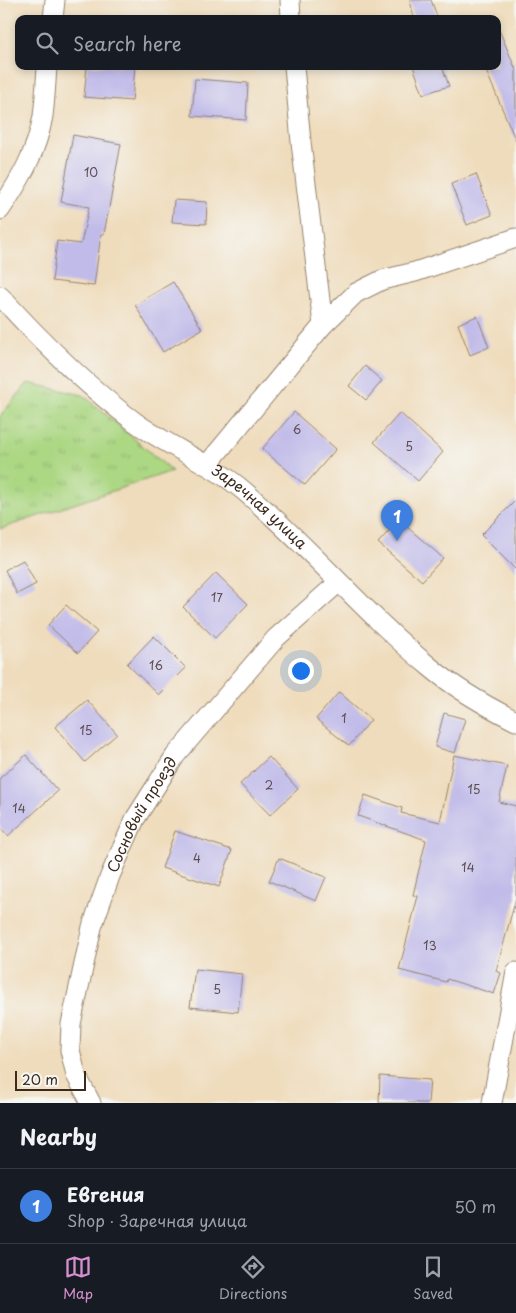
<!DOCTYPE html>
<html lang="en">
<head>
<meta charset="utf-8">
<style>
	:root { --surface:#171b24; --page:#242831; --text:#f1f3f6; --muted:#9ea1a6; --line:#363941; --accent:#d690ce }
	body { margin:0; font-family:"Playpen Sans",sans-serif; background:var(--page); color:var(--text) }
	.scale { position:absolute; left:15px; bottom:12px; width:71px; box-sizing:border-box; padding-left:5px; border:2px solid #3b2a1e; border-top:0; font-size:14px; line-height:18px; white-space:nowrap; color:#3b2a1e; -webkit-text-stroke:4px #f6f6f2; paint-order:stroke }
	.you { position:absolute; left:300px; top:670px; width:18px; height:18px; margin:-12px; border:4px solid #fff; border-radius:50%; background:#1a73e8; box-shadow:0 0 0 8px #1a73e833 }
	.badge { display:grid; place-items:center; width:32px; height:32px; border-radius:50%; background:var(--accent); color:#fff; font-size:16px; font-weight:700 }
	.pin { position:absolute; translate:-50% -41px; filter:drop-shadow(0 1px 2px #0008) }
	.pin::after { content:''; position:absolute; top:26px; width:18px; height:15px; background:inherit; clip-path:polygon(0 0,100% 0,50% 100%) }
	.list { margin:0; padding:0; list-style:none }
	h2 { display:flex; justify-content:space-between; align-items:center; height:65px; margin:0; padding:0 20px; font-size:21px }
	h2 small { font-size:16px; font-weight:400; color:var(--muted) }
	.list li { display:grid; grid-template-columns:32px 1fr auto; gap:15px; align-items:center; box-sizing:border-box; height:75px; padding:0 20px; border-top:1px solid var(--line) }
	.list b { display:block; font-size:19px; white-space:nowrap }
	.list p { margin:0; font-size:16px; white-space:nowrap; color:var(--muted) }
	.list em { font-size:16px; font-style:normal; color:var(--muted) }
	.icon { flex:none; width:28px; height:28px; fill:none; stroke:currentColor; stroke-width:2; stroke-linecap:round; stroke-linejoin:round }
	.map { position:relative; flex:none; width:516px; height:1103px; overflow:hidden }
	.search { position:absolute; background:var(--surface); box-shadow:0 2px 8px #0003; left:15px; right:15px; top:15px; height:55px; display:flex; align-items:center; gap:12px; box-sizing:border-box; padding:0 18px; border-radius:10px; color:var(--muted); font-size:19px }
	.sheet { height:140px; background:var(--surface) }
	nav { display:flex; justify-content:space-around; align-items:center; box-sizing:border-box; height:70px; border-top:1px solid var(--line); background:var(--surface); font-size:14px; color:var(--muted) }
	nav a { display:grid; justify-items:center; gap:2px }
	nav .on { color:var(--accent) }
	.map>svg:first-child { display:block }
	.park { fill:url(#park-tufts); stroke:#748050 }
	.building { fill:#c1bbe9 }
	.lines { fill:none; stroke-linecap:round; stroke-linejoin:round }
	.minor-casing { stroke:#95836d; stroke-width:21 }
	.minor { stroke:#fff; stroke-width:19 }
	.labels { text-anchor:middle; stroke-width:4.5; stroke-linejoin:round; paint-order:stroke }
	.number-label { font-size:12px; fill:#5c4e51 }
	.street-label { font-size:15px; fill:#3b2a1e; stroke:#f6f6f2 }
</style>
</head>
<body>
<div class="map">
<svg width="516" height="1103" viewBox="0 0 516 1103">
	<defs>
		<pattern id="park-tufts" width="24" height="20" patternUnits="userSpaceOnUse" patternTransform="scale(1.25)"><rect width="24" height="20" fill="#acd783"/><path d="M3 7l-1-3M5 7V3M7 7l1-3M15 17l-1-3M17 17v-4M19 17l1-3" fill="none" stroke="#95b971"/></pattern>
	</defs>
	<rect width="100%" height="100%" fill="#f6f6f2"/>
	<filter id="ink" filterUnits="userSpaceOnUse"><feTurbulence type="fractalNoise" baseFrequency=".02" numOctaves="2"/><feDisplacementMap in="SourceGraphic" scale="10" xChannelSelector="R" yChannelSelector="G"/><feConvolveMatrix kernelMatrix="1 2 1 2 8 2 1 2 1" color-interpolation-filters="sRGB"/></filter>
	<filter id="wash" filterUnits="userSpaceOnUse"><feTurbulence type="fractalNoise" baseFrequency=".0096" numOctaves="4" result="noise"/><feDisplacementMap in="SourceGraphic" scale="20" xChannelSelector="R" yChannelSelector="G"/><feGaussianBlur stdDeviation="1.12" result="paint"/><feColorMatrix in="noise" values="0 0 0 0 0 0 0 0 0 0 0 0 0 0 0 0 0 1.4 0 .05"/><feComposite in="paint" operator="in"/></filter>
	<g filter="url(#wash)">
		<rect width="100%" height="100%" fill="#efdcbc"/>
		<path class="park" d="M28,383L83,395L172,471L0,529V416Z"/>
		<g id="blocks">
			<g class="building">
				<path d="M410,0H431L438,19H414Z"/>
				<path d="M497,25L516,70V141L484,66H497Z"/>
				<path d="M87,66H135L132,101L84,97Z"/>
				<path d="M413,66H442L449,86L423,94Z"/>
				<path d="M195,79L248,83L246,120L192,116Z"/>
				<path d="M73,135L121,144L104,234H101L94,286L52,281L57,241L81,244L89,207L61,202Z"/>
				<path d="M476,174L492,215L467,225L451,184Z"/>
				<path d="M174,200L207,202L206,224L172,222Z"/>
				<path d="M173,282L202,329L163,352L135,305Z"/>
				<path d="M477,316L489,347L470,355L458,324Z"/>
				<path d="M365,366L382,381L366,400L349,386Z"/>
				<path d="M294,412L336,449L305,485L262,449Z"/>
				<path d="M400,413L443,452L418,481L374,442Z"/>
				<path d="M516,500V570L481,535Z"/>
				<path d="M399,520L443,558L422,581L378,543Z"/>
				<path d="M23,560L36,584L17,594L5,570Z"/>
				<path d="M216,573L248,604L215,638L183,607Z"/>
				<path d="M66,605L97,632L78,653L48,625Z"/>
				<path d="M154,636L186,668L159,695L127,664Z"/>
				<path d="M339,692L371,720L349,746L316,719Z"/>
				<path d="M87,700L117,734L85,762L55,727Z"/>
				<path d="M444,713L465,719L455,753L435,747Z"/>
				<path d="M26,755L58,791L8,836L0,827V778Z"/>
				<path d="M454,755L507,766L499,802L516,806V898L496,971L501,973L494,994L447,979L446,982L399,970L418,896L413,895L426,840L358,816L365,795L402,808L401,813L440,822Z"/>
				<path d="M269,757L298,789L270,815L240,784Z"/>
				<path d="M175,831L232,850L219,887L162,868Z"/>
				<path d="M279,858L326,877L316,901L269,881Z"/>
				<path d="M195,969L242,974L238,1012L190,1007Z"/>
				<path d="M380,1076L430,1080L428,1103H379Z"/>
			</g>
		</g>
	</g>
	<g filter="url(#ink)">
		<use href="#blocks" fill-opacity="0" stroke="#95836d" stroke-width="1"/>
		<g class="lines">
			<defs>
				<g id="minor">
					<path d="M290,0L291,19"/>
					<path d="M53,19L55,0"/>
					<path d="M294,66L301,142L323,325"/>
					<path d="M0,210C20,181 37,151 43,116C45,100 46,83 47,66"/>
					<path id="s1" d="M0,296C41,341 86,386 135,422C169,447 211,463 244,491C309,546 364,613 430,667C456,689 486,706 516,721"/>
					<path d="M207,465L323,325L356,293L382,280L415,272L516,238"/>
					<path id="s2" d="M91,1103L76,1075L70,1050L71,1024L92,927L110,876L135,819L175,756L276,638L339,582"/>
					<path d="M492,1103L516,972"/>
				</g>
			</defs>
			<use href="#minor" class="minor-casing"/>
			<use href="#minor" class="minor"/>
		</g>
	</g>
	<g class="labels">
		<g class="number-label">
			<text x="91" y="177">10</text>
			<text x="297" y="434">6</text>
			<text x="409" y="451">5</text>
			<text x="217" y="602">17</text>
			<text x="156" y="670">16</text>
			<text x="344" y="723">1</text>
			<text x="86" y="735">15</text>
			<text x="269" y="790">2</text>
			<text x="474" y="794">15</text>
			<text x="19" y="813">14</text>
			<text x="197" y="863">4</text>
			<text x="468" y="872">14</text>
			<text x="430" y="950">13</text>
			<text x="217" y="994">5</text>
		</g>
		<g class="street-label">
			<text dy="5" stroke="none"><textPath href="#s1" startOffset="336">Заречная улица</textPath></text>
			<text dy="5" stroke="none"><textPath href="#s2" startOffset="306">Сосновый проезд</textPath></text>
		</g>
	</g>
</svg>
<div class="scale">20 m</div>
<div class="you"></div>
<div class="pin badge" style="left:397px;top:541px;background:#3f7fe0">1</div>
<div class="search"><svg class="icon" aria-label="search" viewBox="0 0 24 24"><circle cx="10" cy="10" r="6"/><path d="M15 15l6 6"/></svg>Search here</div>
</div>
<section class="sheet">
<h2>Nearby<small></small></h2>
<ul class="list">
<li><span class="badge" style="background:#3f7fe0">1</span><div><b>Евгения</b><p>Shop · Заречная улица</p></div><em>50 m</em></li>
</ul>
</section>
<nav>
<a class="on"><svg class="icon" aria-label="map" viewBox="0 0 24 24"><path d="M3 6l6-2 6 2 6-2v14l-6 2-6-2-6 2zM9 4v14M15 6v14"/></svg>Map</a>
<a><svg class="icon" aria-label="directions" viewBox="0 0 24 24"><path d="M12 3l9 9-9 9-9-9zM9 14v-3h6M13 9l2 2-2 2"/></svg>Directions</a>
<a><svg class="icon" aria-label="saved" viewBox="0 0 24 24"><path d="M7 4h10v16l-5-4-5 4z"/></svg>Saved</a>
</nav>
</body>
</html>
